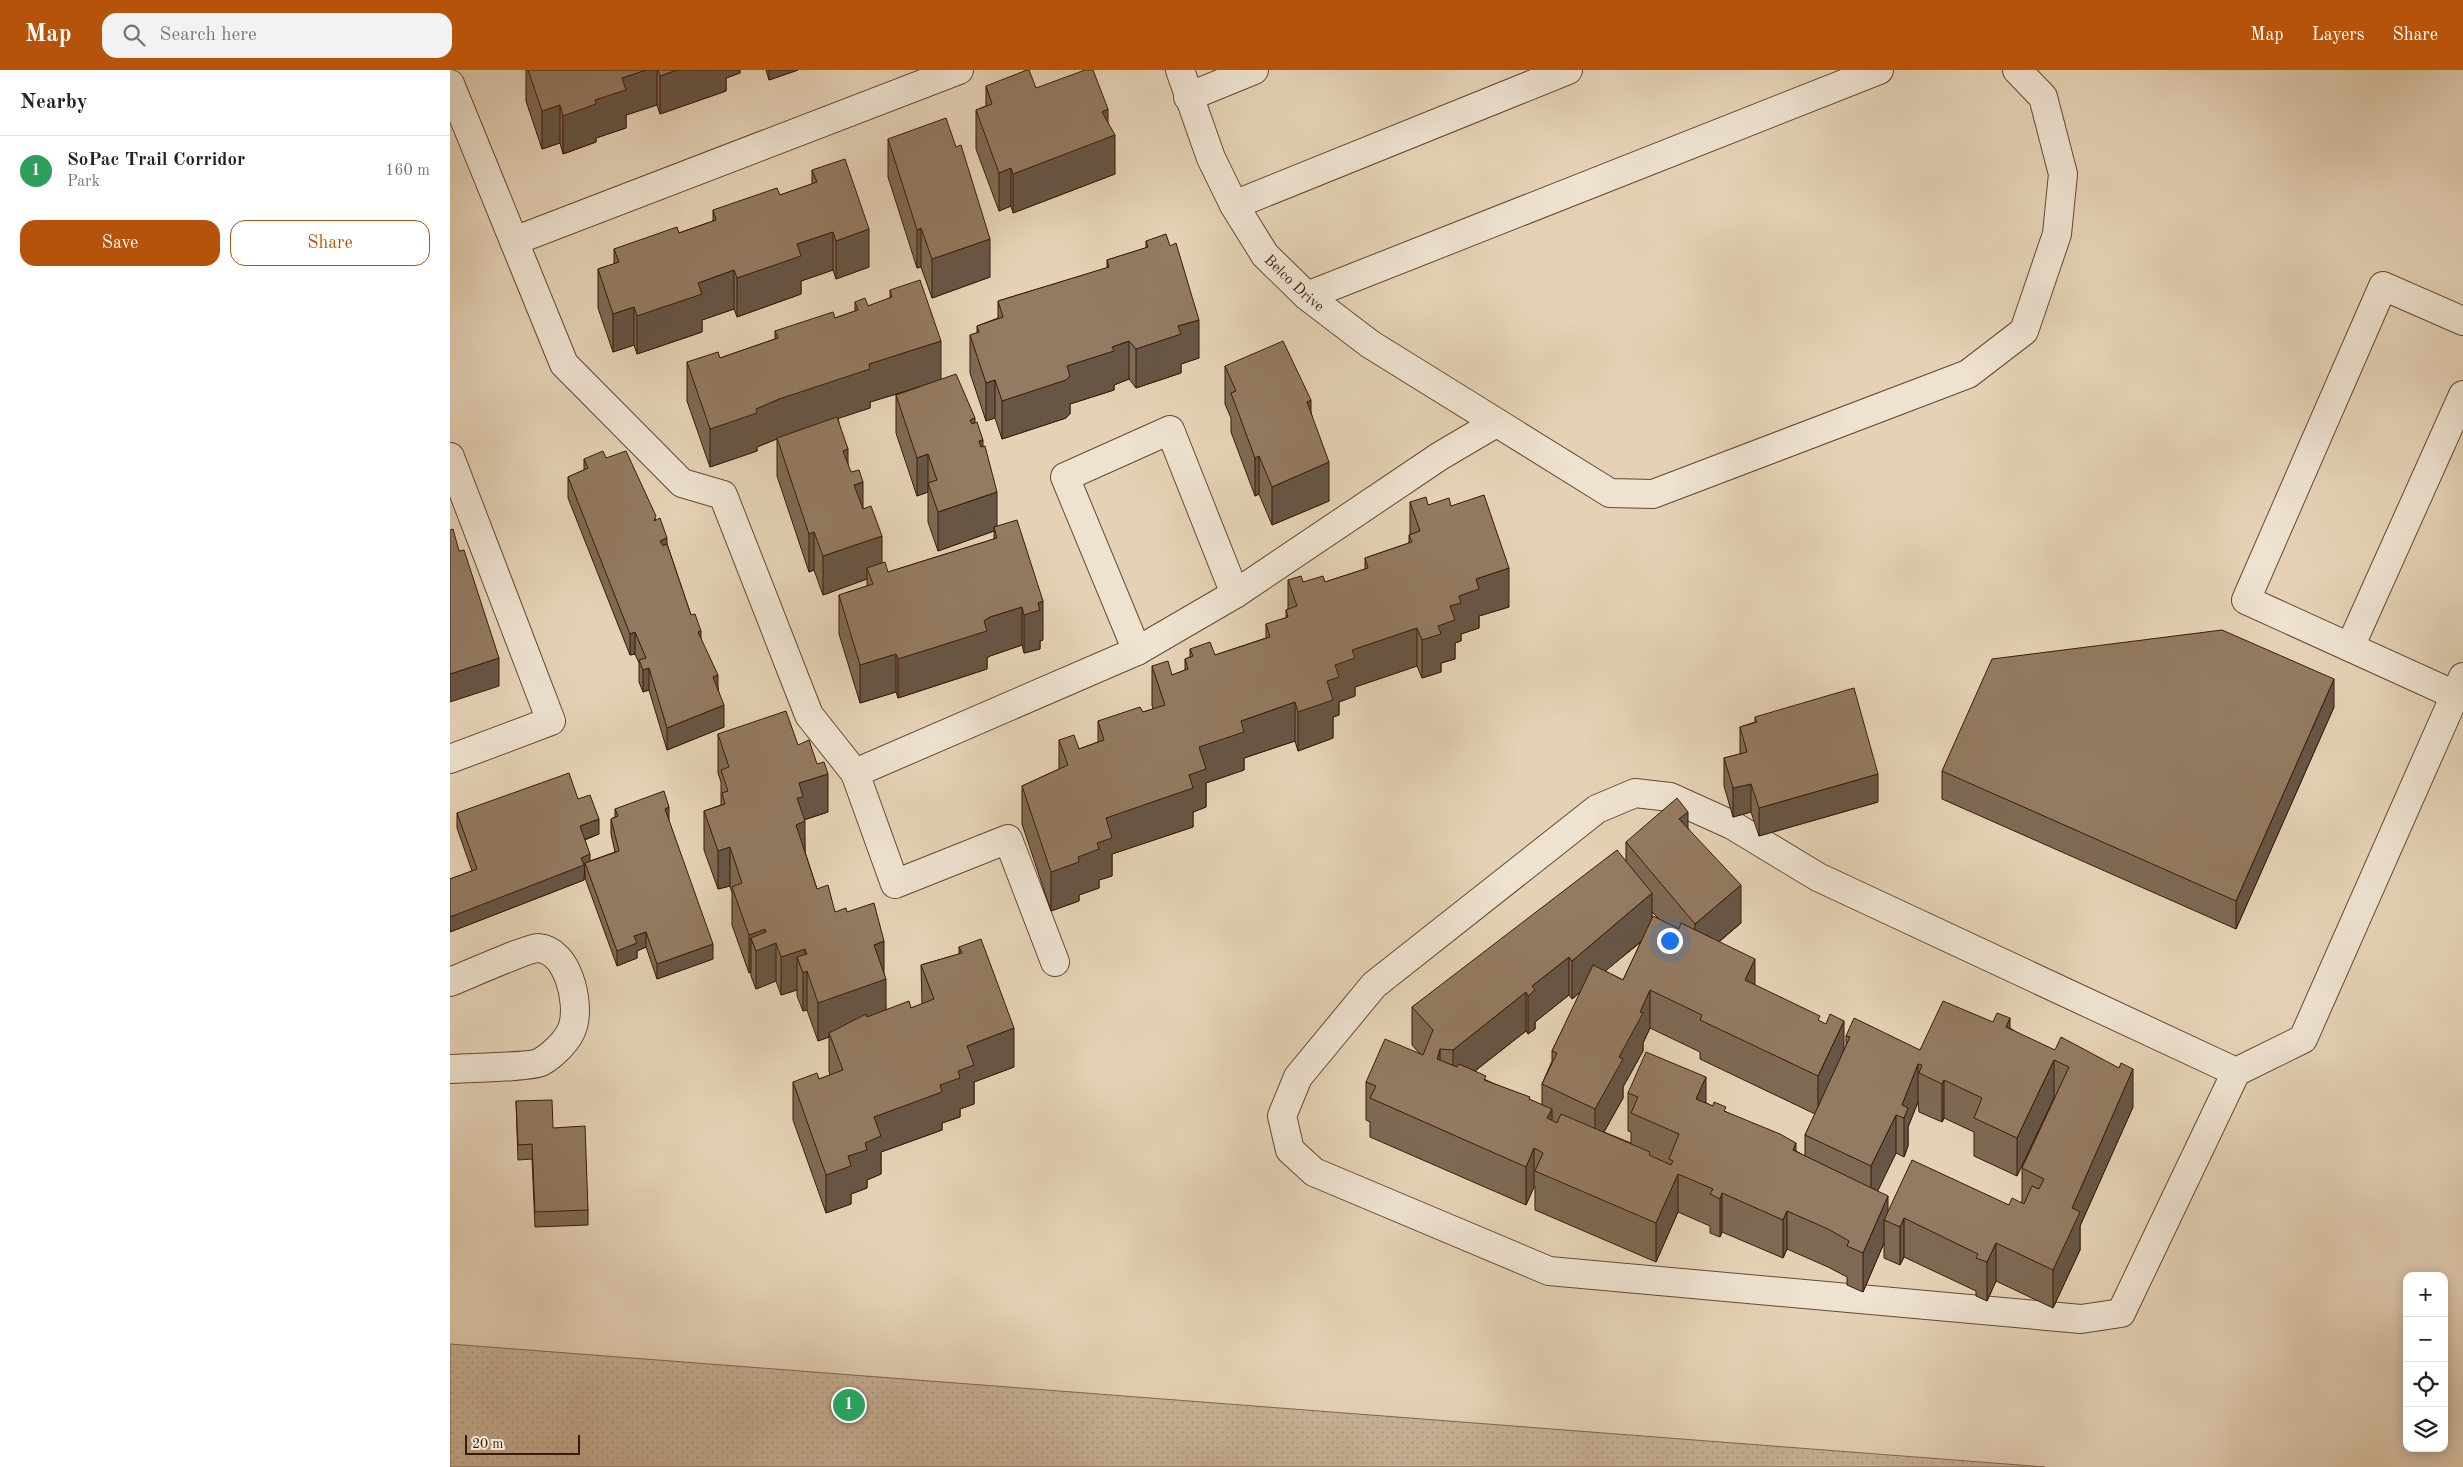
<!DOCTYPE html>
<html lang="en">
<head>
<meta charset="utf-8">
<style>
	:root { --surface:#fff; --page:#f2f2f2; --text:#222; --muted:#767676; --line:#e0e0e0; --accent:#b45309 }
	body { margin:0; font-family:"Old Standard TT",serif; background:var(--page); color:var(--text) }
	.controls { position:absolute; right:15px; bottom:15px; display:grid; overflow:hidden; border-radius:10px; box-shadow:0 2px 12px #0003 }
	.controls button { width:45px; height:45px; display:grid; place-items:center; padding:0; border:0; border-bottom:1px solid var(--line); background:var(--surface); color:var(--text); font:25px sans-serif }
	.scale { position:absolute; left:15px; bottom:12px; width:115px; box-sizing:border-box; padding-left:5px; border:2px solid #3a1a07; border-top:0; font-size:14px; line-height:18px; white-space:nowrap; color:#3a1a07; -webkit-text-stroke:4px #eee2d0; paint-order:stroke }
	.you { position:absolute; left:1219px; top:870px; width:18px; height:18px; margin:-12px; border:4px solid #fff; border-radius:50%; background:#1a73e8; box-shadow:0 0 0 8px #1a73e833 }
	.badge { display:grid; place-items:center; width:32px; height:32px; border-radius:50%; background:var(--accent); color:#fff; font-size:16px; font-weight:700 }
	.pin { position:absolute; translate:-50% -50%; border:2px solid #fff; box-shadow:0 1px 5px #0006 }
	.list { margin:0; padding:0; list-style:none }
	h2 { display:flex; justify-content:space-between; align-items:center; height:65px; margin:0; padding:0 20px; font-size:21px }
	h2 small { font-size:16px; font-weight:400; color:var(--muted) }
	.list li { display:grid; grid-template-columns:32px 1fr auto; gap:15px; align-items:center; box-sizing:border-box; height:70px; padding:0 20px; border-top:1px solid var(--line) }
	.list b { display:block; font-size:19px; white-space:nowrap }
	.list p { margin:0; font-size:16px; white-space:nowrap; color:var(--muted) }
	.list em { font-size:16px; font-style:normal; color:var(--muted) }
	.actions { display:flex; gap:10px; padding:15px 20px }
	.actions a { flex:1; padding:11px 0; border:1px solid var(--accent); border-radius:15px; text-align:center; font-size:18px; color:var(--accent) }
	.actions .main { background:var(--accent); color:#fff }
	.icon { flex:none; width:28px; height:28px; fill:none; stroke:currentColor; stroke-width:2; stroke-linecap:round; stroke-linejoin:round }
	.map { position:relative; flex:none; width:2013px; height:1397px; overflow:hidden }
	header { display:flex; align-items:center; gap:30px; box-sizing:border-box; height:70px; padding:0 25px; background:var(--accent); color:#fff }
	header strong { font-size:24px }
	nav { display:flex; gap:28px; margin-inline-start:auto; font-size:18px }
	.search { width:350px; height:45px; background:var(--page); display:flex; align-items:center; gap:12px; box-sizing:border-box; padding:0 18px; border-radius:15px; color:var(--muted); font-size:19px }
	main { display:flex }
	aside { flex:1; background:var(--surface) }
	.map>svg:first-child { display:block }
	.park { fill:url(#park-dots); stroke:#816650 }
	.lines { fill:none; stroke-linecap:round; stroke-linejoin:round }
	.minor-casing { stroke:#654833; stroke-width:30 }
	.minor { stroke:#eee2d0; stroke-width:28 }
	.wall { fill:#7e6954; stroke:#3a1a07; fill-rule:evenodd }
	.shaded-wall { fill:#675545; stroke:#3a1a07 }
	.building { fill:#937a62; stroke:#3a1a07 }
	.labels { text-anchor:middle; stroke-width:4.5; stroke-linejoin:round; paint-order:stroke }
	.street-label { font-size:15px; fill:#3a1a07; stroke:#eee2d0 }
</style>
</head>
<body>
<header>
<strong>Map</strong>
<div class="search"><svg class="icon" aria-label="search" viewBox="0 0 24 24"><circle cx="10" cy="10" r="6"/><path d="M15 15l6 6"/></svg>Search here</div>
<nav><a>Map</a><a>Layers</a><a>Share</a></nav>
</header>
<main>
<aside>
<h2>Nearby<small></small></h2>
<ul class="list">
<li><span class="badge" style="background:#2e9e5b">1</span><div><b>SoPac Trail Corridor</b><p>Park</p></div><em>160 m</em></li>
</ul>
<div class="actions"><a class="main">Save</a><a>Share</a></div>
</aside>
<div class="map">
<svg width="2013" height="1397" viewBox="0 0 2013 1397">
	<defs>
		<pattern id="park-dots" width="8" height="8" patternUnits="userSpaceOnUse" patternTransform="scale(1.25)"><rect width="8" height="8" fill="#c8b398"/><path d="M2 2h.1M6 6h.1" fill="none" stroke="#ad9982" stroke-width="1.8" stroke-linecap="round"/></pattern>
	</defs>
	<rect width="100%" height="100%" fill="#e5d2b6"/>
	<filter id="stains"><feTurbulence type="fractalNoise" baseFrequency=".004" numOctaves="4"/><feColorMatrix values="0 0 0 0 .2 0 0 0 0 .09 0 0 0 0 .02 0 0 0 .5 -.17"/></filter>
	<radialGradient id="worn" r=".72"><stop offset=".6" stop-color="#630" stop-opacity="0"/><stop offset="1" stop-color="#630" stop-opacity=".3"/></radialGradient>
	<path class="park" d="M0,1274L1595,1397H0Z"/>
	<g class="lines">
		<defs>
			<g id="minor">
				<path id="s1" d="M730,0L761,88L784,135L815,185L857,226L920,274L1160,423L1203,424L1518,304L1574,261L1607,164L1613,104L1593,27L1567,0"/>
				<path d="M0,14L114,294L232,413L273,425L359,645L405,703L687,581L785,524L990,386L1046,353"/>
				<path d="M738,27L804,0"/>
				<path d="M784,135L1118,0"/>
				<path d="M64,171L509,0"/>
				<path d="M857,226L1429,0"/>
				<path d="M0,387L101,651L0,689"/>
				<path d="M1900,577L2013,325"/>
				<path d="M687,581L615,407L720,360L785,524"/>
				<path d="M2005,625L1796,530L1933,216L2013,251"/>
				<path d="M405,703L445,814L558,769L605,892"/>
				<path d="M0,912C15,906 78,878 88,878C118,880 130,932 123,956C119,970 103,985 91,992C82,997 15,998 0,999"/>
				<path d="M1786,1002L1368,807L1282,755L1220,727L1185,723L1147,739L924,915L848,1007L832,1046L840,1080L864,1102L1099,1201L1631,1249L1671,1243L1786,1002L1853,969L2013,607"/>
			</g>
		</defs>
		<use href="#minor" class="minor-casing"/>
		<use href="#minor" class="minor"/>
	</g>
	<g class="wall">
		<path d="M76,0H290V3L276,8V21L210,44L207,35L176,45V58L146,68V72L113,84L110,73L92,79L76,31Z"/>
		<path d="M316,0H348L319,10Z"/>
		<path d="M536,16L586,18L658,53L665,104L563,143L561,136L549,141L526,79V40L536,36Z"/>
		<path d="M438,69L540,207L482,228L471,197L467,198L438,107Z"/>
		<path d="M362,100L419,197L386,209L383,200L351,211V224L287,247L284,239L252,250V262L187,284L184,275L163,282L148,238V199L164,194V179L229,163L263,151V140L330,125L362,114Z"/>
		<path d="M696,171L749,288L731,294V303L686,318L679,309L664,315V320L620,334V344L616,348L552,369L545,348L536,351L520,303V265L527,263V256L548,248V231L657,198V190L696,178Z"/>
		<path d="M440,220L491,309L525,353L533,377L547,457L593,570L590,571V579L574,583L572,575L540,586L537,588V599L448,628L446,622L410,633L389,564V525L417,516V509L373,525L364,500L359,502L327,406V369L307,377V381L260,397L237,331V292L270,288L325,269V261L385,248L405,241V232L418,236L440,228ZM470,317L446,325V363L467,426L478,422V452L488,481L544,461V469L438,502L432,493L398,395L388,348L420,338V332Z"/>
		<path d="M775,296L861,342L879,431L822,455L809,424L805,426L781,362V348L775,334Z"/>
		<path d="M156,388L206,450L217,474L241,545L268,617L274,657L217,680L199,620L193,622L189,612V593L185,584L180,585L118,428V407L134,400V389Z"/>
		<path d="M960,432L978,435L1001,436L1059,537L1029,546V558L1011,564V571L1005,573V589L991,593V602L972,608L967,596L905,617V626L889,632V645L883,647V668L848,681L845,671L794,688V700L756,713V737L743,742V757L662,784V806L649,810V818L629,825V831L601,841L572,754V716L609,699V670L629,679L648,672V651L693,642L703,639L702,635V596L722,605L735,600V589L740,587V579L765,585L816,568V554L836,548V540L838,539V510L853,512H875L915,499V488L959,473V465L960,464Z"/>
		<path d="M1884,637L1786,859L1492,729V701Z"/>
		<path d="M1305,647L1428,732L1309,766L1301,742L1283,747L1274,716V688L1290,684V657L1305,652Z"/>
		<path d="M268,664L348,675L378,742L354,750L355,782L367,819L385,842H397L434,904L436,940L461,938L472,934L471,895L509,884V877L564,997L524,1012V1034L510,1039V1047L492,1053V1060L431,1082V1104L417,1110V1118L401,1124V1134L376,1143L343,1050V1012L369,1009L380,1005L379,1001V967L368,971L357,940L353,941L347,926V920L331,925L326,911L306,919L301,906V902L299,903L282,855V823L280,816L268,819L254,780V741L271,735V712L268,703Z"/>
		<path d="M128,729L149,764L135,770L140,791L165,782L161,764V749L165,747V739L219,752L263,889L207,909L196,877L187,881V888L167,896L135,808V801L134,802V810L0,862V809L22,801L7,758V743Z"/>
		<path d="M1238,758L1291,853L1269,872L1305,915L1394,980L1396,976V966L1470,980L1543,952L1560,958L1683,1037L1630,1156V1180L1603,1238L1546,1211L1537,1231L1526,1226V1221L1454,1187L1450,1195L1434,1188V1173L1413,1222L1397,1215V1207L1378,1197L1337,1179L1333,1188L1272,1162L1270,1167L1260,1163V1156L1228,1142L1206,1192L1085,1140V1117H1084L1076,1135L920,1067V1052L916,1050V1012L970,984L962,975V937L1176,791V772ZM1202,842L1209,849L1202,847ZM1191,872L1173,910L1155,901ZM1131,922L1102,981V991L1092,1014V1035L1036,1010L1025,1001L1076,961L1078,964L1085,959V952L1119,925L1122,929ZM1200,958L1250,982V989L1365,1044L1355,1065V1086L1276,1042L1256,1033L1178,1023V1061L1181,1062V1073L1154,1062L1173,1028V1017L1193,981V973ZM1604,1028L1605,1029L1572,1098V1132L1559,1135L1438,1143L1427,1121L1446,1083L1454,1087L1458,1076V1057L1468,1032L1469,1042L1492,1052L1494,1048L1524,1062V1086L1567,1106Z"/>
		<path d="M66,1031L103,1058L138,1140V1155L85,1157L82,1089L68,1090Z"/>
	</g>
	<g class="shaded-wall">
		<path d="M196,0H207V35L176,45V58L146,68V72L113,84V46L145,30L172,8Z"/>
		<path d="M227,0H290V3L276,8V21L210,44V6Z"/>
		<path d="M319,0H348L319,10Z"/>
		<path d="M110,35V73L92,79V41Z"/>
		<path d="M658,39V68L665,65V104L563,143V104L652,42Z"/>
		<path d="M561,98V136L549,141V103Z"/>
		<path d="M471,158V197L467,198V160Z"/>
		<path d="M419,159V197L386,209V171Z"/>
		<path d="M383,162V200L351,211V224L287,247V208L347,174Z"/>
		<path d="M540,169V207L482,228V189Z"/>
		<path d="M284,200V239L252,250V262L187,284V246L248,213Z"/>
		<path d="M184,237V275L163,282V244Z"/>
		<path d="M749,250V288L731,294V303L686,318V279L728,256Z"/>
		<path d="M491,271V310L420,332V338L329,368L307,377V381L260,397V359L329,329L419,294Z"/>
		<path d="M679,271V309L664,315V320L620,334V344L616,348L552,369V331L617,296L662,277Z"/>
		<path d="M545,310V348L536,351V313Z"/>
		<path d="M861,330V368L857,332Z"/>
		<path d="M525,348V386L520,350Z"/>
		<path d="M533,370V408L529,371Z"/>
		<path d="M398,379V417L393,381Z"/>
		<path d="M478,384V422L467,426V388Z"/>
		<path d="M809,386V424L805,426V388Z"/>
		<path d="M879,392V431L822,455V417Z"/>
		<path d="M413,412V450L404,415Z"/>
		<path d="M547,422V460L544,457V461L488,481V442Z"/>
		<path d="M364,462V500L359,502V464Z"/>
		<path d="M432,466V504L417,498V509L373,525V486Z"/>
		<path d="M217,468V490L210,471Z"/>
		<path d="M1059,498V537L1029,546V558L1011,564V571L1005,573V589L991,593V602L972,608V570L1009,526L1026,509Z"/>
		<path d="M593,531V570L590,571V579L574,583V545L588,533Z"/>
		<path d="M572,537V575L540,586L537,588V599L448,628V589L534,551L540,547Z"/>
		<path d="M967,558V596L905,617V626L889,632V645L883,647V668L848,681V642L877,611L885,595L902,580Z"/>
		<path d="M251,561V583L248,562Z"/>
		<path d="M185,562V584L180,585V564Z"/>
		<path d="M446,584V622L410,633V595Z"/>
		<path d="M49,588V616L0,632V604Z"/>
		<path d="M199,598V620L193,622V600Z"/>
		<path d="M268,605V627L263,607Z"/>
		<path d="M1884,609V637L1786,859V831Z"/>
		<path d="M845,632V671L794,688V700L756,713V737L743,742V757L662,784V806L649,810V818L629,825V831L601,841V802L628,787L647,773L656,748L739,705L749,677L791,651Z"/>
		<path d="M274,635V657L217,680V658Z"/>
		<path d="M378,704V742L353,750L355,751V790L346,755L347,728L349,713Z"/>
		<path d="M1428,704V732L1309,766V738Z"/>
		<path d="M1301,714V742L1283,747V718Z"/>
		<path d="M219,737V752L215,739Z"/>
		<path d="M1238,742V780L1229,749Z"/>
		<path d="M149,749V764L130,771V756Z"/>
		<path d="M280,777V816L268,819V781Z"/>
		<path d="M140,784V799L135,793L134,810L0,862V847Z"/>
		<path d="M1291,815V853L1245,892V854Z"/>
		<path d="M1202,823V862L1122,929V891Z"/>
		<path d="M315,859V877L326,873V911L306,919V881L301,868V902L299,903V865Z"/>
		<path d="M196,862V877L187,881V888L167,896V881L184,866Z"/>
		<path d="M434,871V910L436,909V948L379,963V967L368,971V933L424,875Z"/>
		<path d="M263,874V889L207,909V894Z"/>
		<path d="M355,879V902L357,901V940L353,941V903L347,887V920L331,925V887Z"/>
		<path d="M1119,887V925L1085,952V959L1078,964V926L1082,916Z"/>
		<path d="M1305,889V927L1295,910Z"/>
		<path d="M1200,920V958L1193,973V981L1173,1017V1028L1145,1078V1039Z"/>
		<path d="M1076,922V961L1003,1018V980Z"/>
		<path d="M1560,948V987L1556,957Z"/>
		<path d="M1394,951V990L1368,1045V1006Z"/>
		<path d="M564,958V997L524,1012V1034L510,1039V1047L492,1053V1060L431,1082V1104L417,1110V1118L401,1124V1134L376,1143V1105L415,1073L424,1047L490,1015L508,1001L517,976Z"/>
		<path d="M990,979V1018L987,989Z"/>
		<path d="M1604,990V1028L1567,1106V1068Z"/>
		<path d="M1468,994V1032L1458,1057V1076L1454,1087V1048L1452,1035Z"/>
		<path d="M1683,999V1037L1630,1156V1180L1603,1238V1200L1622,1138Z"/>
		<path d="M1256,1007V1046L1246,1029Z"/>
		<path d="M1494,1010V1048L1492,1052V1014Z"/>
		<path d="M1102,1039V1077L1097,1048Z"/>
		<path d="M1446,1045V1083L1421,1135V1096Z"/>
		<path d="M1346,1073V1112L1343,1080Z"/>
		<path d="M1084,1078V1117L1076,1135V1097Z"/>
		<path d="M1228,1104V1142L1206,1192V1153Z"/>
		<path d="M1272,1123V1162L1270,1167V1129Z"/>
		<path d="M1438,1126V1151L1434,1150V1173L1413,1222V1183Z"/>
		<path d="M1337,1141V1179L1333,1188V1150Z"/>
		<path d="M1454,1148V1187L1450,1195V1157Z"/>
		<path d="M1546,1173V1211L1537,1231V1192Z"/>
	</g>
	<g class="building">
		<path d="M78,0H196L172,8L176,20L145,30L146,34L113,46L110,35L92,41Z"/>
		<path d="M208,0H227L210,6Z"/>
		<path d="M577,0H579L586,18L635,0H643L658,39L652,42L665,65L563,104L561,98L549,103L526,40L542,34L536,16Z"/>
		<path d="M496,48L506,77L511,75L540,169L482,189L471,158L467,160L438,69Z"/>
		<path d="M395,89L419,159L386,171L383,162L347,174L351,186L287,208L284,200L248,213L252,224L187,246L184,237L163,244L148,199L169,192L164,179L227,157L229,163L266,150L263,140L327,118L330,125L367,112L362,100Z"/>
		<path d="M716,164L720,176L726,173L749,250L728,256L731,264L686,279L679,271L662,277L664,281L617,296L620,306L616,310L552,331L545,310L536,313L520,265L529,262L527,256L553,247L548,231L659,197L657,190L698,177L696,171Z"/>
		<path d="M470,210L491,271L419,294L420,299L329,329L306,339L307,343L260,359L237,292L268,282L270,288L328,268L325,261L383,242L385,248L408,240L405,232L415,228L418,236L442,227L440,220Z"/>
		<path d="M833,271L861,330L857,332L879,392L822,417L809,386L805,388L781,323L786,321L775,296Z"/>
		<path d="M506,304L525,348L520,350L522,354L527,352L533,370L529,371L531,377L535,376L547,422L488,442L478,413L487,410L478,384L467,388L446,325Z"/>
		<path d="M387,347L398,379L393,381L401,402L409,400L413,412L404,415L413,439L421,436L432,466L373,486L364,462L359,464L327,368Z"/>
		<path d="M153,381L156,388L176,381L206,446L204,451L210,448L217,468L210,471L213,476L217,474L241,545L245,544L251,561L248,562L268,605L263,607L274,635L217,658L199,598L193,600L189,590L196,588L185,562L180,564L118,407L138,398L134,389Z"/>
		<path d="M1034,425L1059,498L1026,509L1029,519L1009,526L1011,533L1000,536L1005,550L988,556L991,564L972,570L967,558L902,580L905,588L885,595L889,607L877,611L883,630L848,642L845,632L791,651L794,662L749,677L756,699L739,705L743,718L656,748L662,768L647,773L649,779L628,787L629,792L601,802L572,716L618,695L609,670L624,665L629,679L654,670L648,651L690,637L693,642L715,635L702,596L718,591L722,605L738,599L735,589L743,586L740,579L760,572L765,585L820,567L816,554L838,547L836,540L847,536L838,510L851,506L853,512L873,506L875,512L918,498L915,488L962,472L959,465L970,461L960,432L976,427L978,435L999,428L1001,436Z"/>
		<path d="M567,450L593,531L588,533L590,540L574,545L572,537L540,547L534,551L537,561L448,589L446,584L410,595L389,525L423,514L417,498L435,492L438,502L547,468L544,457Z"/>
		<path d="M3,459L9,481L14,480L49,588L0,604V460Z"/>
		<path d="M1772,560L1884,609L1786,831L1492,701L1542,589Z"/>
		<path d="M1404,618L1428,704L1309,738L1301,714L1283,718L1274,688L1297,682L1290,657L1307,652L1305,647Z"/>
		<path d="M336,641L348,675L359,670L367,694L374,692L378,704L349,713L353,727L347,728L355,751L346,755L367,819L378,815L385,842L396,838L397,842L424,833L434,871L424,875L436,909L368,933L357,901L353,903L347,887L357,884L355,879L331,887L326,873L306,881L301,868L316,862L315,859L299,865L282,817L292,813L280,777L268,781L254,741L275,734L272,723L278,721L271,700L279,697L268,664Z"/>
		<path d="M119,703L128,729L140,725L149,749L130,756L140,784L131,788L134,795L0,847V809L27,799L7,743Z"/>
		<path d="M214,721L219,737L215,739L263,874L207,894L196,862L184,866L187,873L167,881L135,793L169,781L161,749L168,746L165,739Z"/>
		<path d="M1227,728L1238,742L1229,749L1291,815L1245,854L1176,772Z"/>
		<path d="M1167,780L1202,823L1122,891L1119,887L1082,916L1085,920L1078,926L1076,922L1003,980L990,979L987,989L1007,997L1009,994L1036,1006L1034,1010L1080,1027L1079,1029L1102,1039L1097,1048L1107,1053L1111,1044L1200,1082L1199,1085L1221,1095L1223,1091L1219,1089L1229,1064L1181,1043L1188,1027L1178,1023L1196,982L1256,1007L1246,1029L1263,1036L1264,1032L1276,1037L1274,1041L1330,1064L1346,1073L1343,1080L1438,1126L1413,1183L1397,1176L1399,1171L1378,1159L1337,1141L1333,1150L1272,1123L1270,1129L1260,1124L1263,1119L1228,1104L1206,1153L1085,1101L1093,1083L1084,1078L1076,1097L920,1028L926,1016L916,1012L935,969L973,985L983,960L962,937Z"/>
		<path d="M1203,846L1229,859L1231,853L1305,889L1295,910L1370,946L1368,950L1376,954L1380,944L1394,951L1368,1006L1250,950L1252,945L1200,920L1190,942L1193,943L1169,987L1173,989L1145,1039L1092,1014L1107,983L1102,981L1143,895L1173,910Z"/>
		<path d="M531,869L564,958L517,976L524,995L508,1001L510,1008L490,1015L492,1022L424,1047L431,1066L415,1073L417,1080L398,1086L401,1096L376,1105L343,1012L367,1003L369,1009L393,1000L379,963L416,944L417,947L459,931L461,938L484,929L471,895L512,883L509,877Z"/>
		<path d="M1493,931L1543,952L1547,943L1560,948L1556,957L1605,980L1611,967L1669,998L1671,993L1683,999L1622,1138L1630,1142L1603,1200L1546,1173L1537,1192L1526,1188L1528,1184L1454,1148L1450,1157L1434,1150L1462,1090L1559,1135L1562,1128L1574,1134L1582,1116L1589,1119L1594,1109L1572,1098L1619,997L1604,990L1567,1068L1524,1048L1532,1028L1494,1010L1492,1014L1469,1003L1472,995L1468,994L1452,1035L1458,1038L1454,1048L1446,1045L1421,1096L1355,1065L1400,967L1396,966L1404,948L1470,980Z"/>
		<path d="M102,1030L103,1058L135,1056L138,1140L85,1142L82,1074L68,1075L66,1031Z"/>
	</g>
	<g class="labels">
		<g class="street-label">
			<text dy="5" stroke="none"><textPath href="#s1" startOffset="245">Belco Drive</textPath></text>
		</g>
	</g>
	<rect width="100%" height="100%" filter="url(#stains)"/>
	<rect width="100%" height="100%" fill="url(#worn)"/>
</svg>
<div class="controls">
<button>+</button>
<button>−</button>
<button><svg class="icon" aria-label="locate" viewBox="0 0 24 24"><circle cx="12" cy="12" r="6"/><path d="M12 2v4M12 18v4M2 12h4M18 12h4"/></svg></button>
<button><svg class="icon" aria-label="layers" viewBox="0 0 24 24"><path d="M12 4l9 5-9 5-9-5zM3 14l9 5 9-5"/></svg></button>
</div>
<div class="scale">20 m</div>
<div class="you"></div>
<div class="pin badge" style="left:399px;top:1335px;background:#2e9e5b">1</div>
</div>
</main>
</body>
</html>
